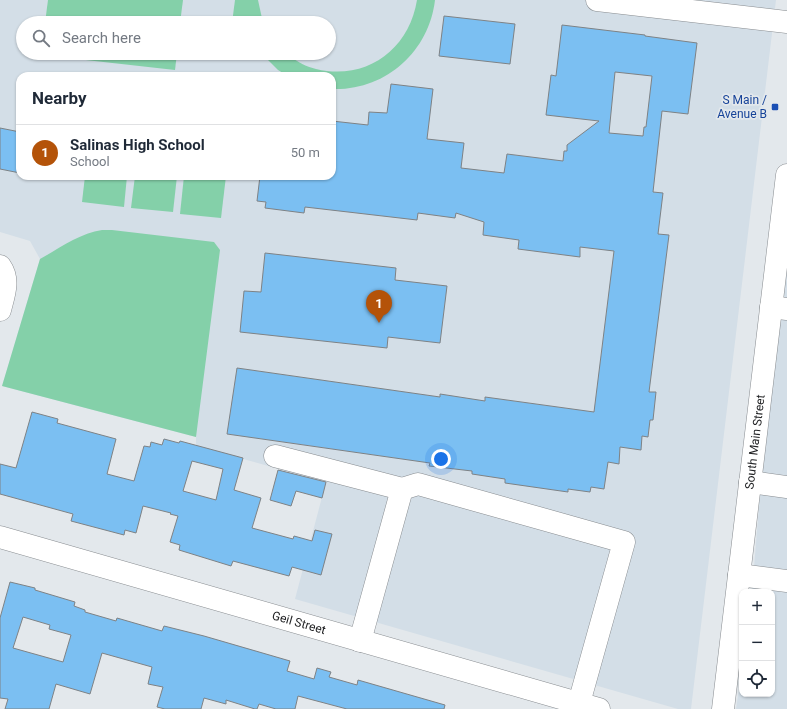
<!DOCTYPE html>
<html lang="en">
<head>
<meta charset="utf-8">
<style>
	:root { --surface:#fff; --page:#f2f2f3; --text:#1f2937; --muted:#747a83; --line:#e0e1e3; --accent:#b45309 }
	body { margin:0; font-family:Roboto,sans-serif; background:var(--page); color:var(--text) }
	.controls { position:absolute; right:12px; bottom:12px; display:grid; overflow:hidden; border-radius:8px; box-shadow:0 1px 3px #0004 }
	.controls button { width:36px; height:36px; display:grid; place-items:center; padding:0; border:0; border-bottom:1px solid var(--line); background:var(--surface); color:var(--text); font:20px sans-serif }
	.you { position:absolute; left:441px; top:459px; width:14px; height:14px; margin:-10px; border:3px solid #fff; border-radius:50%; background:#1a73e8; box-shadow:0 0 0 6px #1a73e833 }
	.badge { display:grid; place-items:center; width:26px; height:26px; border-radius:50%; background:var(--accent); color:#fff; font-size:13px; font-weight:700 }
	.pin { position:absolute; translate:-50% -33px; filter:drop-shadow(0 1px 2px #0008) }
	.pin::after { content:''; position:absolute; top:21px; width:14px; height:12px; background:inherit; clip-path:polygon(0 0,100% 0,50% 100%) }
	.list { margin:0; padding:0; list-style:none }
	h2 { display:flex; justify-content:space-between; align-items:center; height:52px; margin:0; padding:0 16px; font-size:17px }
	h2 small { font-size:13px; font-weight:400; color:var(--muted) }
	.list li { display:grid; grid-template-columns:26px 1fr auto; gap:12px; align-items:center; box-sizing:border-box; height:56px; padding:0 16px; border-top:1px solid var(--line) }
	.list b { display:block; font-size:15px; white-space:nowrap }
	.list p { margin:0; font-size:13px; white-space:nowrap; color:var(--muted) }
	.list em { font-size:13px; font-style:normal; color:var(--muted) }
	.icon { flex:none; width:22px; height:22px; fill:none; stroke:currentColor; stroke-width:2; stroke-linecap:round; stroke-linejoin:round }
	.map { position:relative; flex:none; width:787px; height:709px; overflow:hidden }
	.search { position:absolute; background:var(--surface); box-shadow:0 1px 3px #0004; left:16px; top:16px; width:320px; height:44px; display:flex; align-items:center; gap:10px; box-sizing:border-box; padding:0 14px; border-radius:22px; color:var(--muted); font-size:15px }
	.panel { position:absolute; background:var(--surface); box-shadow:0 1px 3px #0004; left:16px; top:72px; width:320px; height:108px; border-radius:12px }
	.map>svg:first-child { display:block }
	.built { fill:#d3dee7; fill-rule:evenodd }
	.green { fill:#84d0a9 }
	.building { fill:#7bbff2; stroke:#7e8285; fill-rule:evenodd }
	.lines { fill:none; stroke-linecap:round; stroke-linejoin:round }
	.minor-casing { stroke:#888c90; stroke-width:23 }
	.major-casing { stroke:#888c90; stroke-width:23 }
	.minor { stroke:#fff; stroke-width:22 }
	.major { stroke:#fff; stroke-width:22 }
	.transit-dot { fill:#1a4fb4; stroke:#e3e8ec; stroke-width:1.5 }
	.labels { text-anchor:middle; stroke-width:3.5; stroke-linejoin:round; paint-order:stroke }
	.transit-label { font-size:12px; fill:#164399; stroke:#e3e8ec; text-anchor:end }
	.street-label { font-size:12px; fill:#212224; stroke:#e3e8ec }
</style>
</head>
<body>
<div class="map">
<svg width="787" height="709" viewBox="0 0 787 709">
	<rect width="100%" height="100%" fill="#e3e8ec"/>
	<g class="built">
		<path d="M0,0H776L691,709H678L295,599L326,482L196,446V437L2,386L40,259L30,241L0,232ZM23,23H329V53H23ZM20,76H332V176H20Z"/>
		<path d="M787,164V709H736L742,668V694H772V592H752Z"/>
	</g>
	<g class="green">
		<path d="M48,0H183L180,23H45Z"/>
		<path d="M235,0H258L263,23H232Z"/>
		<path d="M417,0H435C429,52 385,91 332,89V76H288L278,70L261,53C267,53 281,51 286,53C288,54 289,56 291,57C298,62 307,67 316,69C366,81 409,50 417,0Z"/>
		<path d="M41,53H177L175,70L41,55Z"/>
		<path d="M85,176H127L124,207L82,202Z"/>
		<path d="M135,176H177L173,212L131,208Z"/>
		<path d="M184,176H226L221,218L180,214Z"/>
		<path d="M102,230H112L214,242L220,250L196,437L2,386L40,259C60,248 80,233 102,230Z"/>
	</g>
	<g class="building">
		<path d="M444,16L515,24L510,64L439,56Z"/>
		<path d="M562,25L645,35V36L697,43L688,114L662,111L653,192L663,193L658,234L669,235L649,392H656L653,420H650L648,437L642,436L641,450L620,447L619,464L608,462L604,489L591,487L590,492L568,489V492L505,483V479L472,474V471L429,466L430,463L227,434L237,368L440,397V394L485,401V397L594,412L614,251L580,247V257L518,249L519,240L483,235L484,222L456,213L455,218L418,213L417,220L305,207L304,213L265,208L266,202L257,201L260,176H332V121L368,125L369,112L387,113L391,84L433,89L427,139L464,143L461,168L504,173L507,154L563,161L564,151H567V145L599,121L546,115L551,75L556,76ZM615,72L652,76L646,127H644L643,136L609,133Z"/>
		<path d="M0,128L20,132V173L0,169Z"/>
		<path d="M265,253L396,268L395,280L447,286L440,343L388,337L387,348L240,332L244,291L261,292Z"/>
		<path d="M32,412L58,419L57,423L116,439L107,474L134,481L144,446L150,447L151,442L162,445L164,439L179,443L180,441L243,458L234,490L261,498L252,528L293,539L294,536L312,541L315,530L332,534L321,575L292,567L289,576L233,561L231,566L179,550L180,545L170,542L178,516L170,514L171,513L143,506L136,533L125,530L124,535L71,521L73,514L0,494V464L16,468ZM192,461L223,469L216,500L183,491Z"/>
		<path d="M278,470L326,482L322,498L296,491L291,506L270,500Z"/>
		<path d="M10,582L35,588V590L75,602L74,606L85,610V612L116,621L117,618L162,631L164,626L204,636L290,661L287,671L314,679L317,668L331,672L329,677L357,685L358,680L445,705L444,709H347L298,696L295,709H276L259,704L257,709H255L226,700V704L204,698L201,709H165L157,707L163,687L148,684L152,667L102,653L90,694L56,684L49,709H5L8,699L0,698V618ZM23,617L50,625L49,629L71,635L63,662L13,648Z"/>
	</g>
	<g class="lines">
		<defs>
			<g id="minor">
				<path d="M597,0L787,22"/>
				<path d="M0,266C10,280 4,294 0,310"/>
				<path d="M771,307L787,309"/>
				<path d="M275,456L402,489L418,484L624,542L579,703"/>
				<path d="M750,482L787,487"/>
				<path id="s1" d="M0,537L599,709"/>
				<path d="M739,575L787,581"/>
				<path d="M360,641L402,489"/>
			</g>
			<g id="major">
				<path id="s2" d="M723,709L787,175"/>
			</g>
		</defs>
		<use href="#minor" class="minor-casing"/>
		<use href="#major" class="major-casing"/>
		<use href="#minor" class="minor"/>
		<use href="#major" class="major"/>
	</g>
	<rect class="transit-dot" x="771" y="103" width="8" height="8" rx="2"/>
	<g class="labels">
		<g class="transit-label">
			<text x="767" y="104">S Main /<tspan x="767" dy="14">Avenue B</tspan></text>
		</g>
		<g class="street-label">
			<text dy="4" stroke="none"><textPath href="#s2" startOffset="269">South Main Street</textPath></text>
			<text dy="4" stroke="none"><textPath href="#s1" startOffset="311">Geil Street</textPath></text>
		</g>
	</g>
</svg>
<div class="controls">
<button>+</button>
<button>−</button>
<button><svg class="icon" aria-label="locate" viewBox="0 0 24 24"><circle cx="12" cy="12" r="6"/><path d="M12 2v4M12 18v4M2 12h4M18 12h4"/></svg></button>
</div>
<div class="you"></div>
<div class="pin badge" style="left:379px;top:323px">1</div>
<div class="search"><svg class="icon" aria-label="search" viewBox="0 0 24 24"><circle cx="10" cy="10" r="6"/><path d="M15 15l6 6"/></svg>Search here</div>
<section class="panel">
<h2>Nearby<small></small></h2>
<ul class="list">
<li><span class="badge">1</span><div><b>Salinas High School</b><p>School</p></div><em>50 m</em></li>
</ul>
</section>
</div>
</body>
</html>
